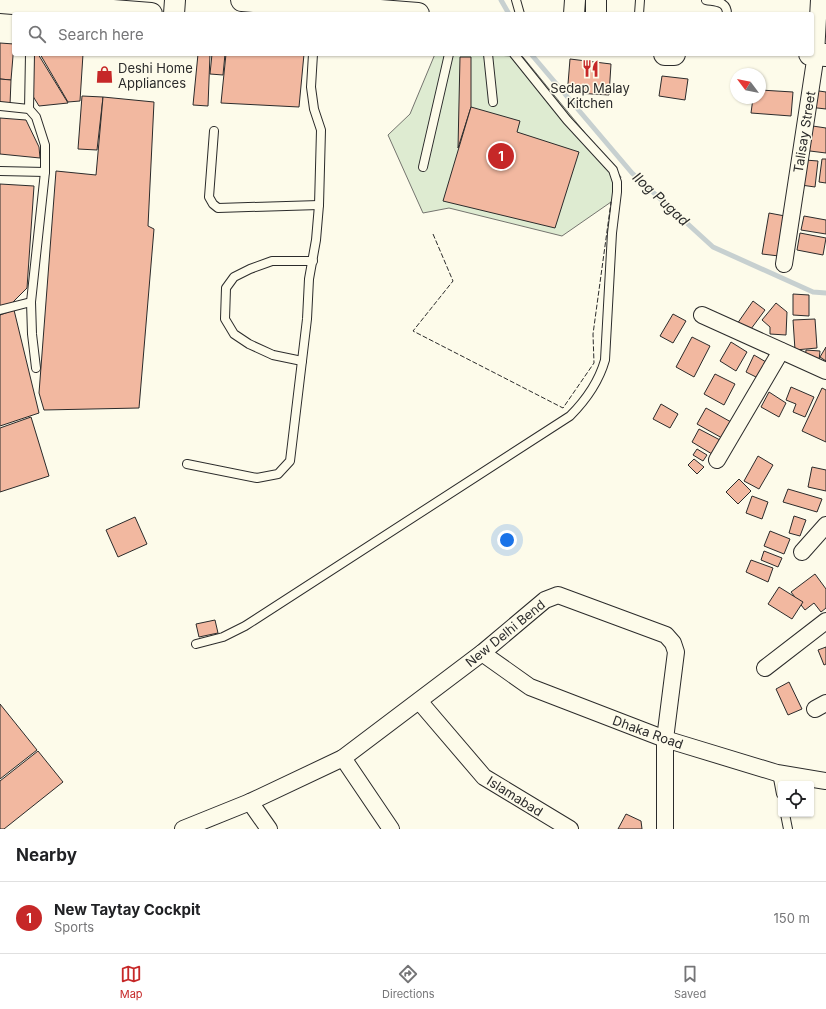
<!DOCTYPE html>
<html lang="en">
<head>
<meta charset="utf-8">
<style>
	:root { --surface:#fff; --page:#f2f2f2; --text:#202124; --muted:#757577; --line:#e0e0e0; --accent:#c62828 }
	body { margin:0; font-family:Inter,sans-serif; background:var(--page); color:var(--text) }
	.controls { position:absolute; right:12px; bottom:12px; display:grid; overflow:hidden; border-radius:4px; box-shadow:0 1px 3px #0004 }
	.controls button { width:36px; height:36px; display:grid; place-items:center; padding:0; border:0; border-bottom:1px solid var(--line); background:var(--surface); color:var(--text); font:20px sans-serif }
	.compass { position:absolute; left:730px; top:68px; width:36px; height:36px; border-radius:50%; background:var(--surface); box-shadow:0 1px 3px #0004; rotate:302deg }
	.you { position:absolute; left:507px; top:540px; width:14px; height:14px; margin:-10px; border:3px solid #fff; border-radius:50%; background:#1a73e8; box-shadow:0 0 0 6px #1a73e833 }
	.badge { display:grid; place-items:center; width:26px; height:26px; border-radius:50%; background:var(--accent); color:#fff; font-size:13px; font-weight:700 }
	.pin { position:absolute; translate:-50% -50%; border:2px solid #fff; box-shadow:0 1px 4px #0006 }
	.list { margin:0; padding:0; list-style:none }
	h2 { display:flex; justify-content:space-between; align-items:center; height:52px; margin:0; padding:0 16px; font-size:17px }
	h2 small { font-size:13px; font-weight:400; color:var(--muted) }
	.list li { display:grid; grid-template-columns:26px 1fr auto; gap:12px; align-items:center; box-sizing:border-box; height:72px; padding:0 16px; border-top:1px solid var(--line) }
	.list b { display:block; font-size:15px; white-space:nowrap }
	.list p { margin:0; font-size:13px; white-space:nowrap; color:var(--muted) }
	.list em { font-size:13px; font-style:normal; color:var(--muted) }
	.icon { flex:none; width:22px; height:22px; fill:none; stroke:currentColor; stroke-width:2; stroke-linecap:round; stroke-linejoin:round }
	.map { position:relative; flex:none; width:826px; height:829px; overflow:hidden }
	.search { position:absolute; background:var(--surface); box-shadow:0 1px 3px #0004; left:12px; right:12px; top:12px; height:44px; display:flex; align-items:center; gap:10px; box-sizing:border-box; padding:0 14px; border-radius:4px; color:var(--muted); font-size:15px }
	.sheet { height:124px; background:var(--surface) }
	nav { display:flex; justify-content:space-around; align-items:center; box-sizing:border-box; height:56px; border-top:1px solid var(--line); background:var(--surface); font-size:11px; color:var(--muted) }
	nav a { display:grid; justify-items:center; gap:2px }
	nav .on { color:var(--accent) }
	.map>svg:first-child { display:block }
	.green { fill:#deebd1; stroke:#74746e }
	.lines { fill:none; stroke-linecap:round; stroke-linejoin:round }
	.stream { stroke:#c7d0d0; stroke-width:5 }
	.building { fill:#f2b8a0; stroke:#2b2b2b }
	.service-casing { stroke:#2b2b2b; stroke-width:10 }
	.minor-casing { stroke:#2b2b2b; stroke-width:18 }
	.tertiary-casing { stroke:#2b2b2b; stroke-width:22 }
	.primary-casing { stroke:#2b2b2b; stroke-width:24 }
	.service { stroke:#fdfbea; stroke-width:8 }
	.minor { stroke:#fdfbea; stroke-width:16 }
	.tertiary { stroke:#fdfbea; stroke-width:20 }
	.primary { stroke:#fdfbea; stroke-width:22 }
	.fence { stroke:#2b2b2b; stroke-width:1; stroke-dasharray:5 2; stroke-linecap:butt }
	.labels { text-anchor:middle; stroke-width:3; stroke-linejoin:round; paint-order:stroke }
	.poi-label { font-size:13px; fill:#2b2b2b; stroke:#fdfbea; text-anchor:start }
	.street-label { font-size:13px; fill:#2b2b2b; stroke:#fdfbea }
	.water-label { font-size:14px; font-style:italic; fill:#2b2b2b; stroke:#fdfbea }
</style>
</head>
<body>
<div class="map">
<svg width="826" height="829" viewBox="0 0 826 829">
	<rect width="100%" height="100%" fill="#fdfbea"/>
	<path class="green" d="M435,54H484L523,57L621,177L611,202L562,236L449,208L423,213L388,135L410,114Z"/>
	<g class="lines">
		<g class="stream">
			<path d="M501,0L509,14"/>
			<path d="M531,54L632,173L713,247L813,292L826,293"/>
		</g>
	</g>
	<g class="building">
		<path d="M0,43L14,44L11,80L0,79Z"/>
		<path d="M33,54H38L68,103L39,106L31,93Z"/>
		<path d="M40,54H83L80,101L68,102Z"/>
		<path d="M198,54H210L208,106L193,105Z"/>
		<path d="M212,54H225L223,75L210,74Z"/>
		<path d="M226,54H304L299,107L221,103Z"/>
		<path d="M460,57H471V107L458,148Z"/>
		<path d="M570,59L611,64L609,95L576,93L568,84Z"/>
		<path d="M662,76L688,79L685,100L659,96Z"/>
		<path d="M0,79L11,80L10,105L0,104Z"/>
		<path d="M760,90L793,92L791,116L751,113L753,98H760Z"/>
		<path d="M812,90L826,92V109L809,107Z"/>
		<path d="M82,96L103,97L97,150L78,149Z"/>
		<path d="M103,97L154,102L148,226L154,229L139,408L44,410L39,393L56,171L96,175Z"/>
		<path d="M471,107L520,121L517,132L579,152L555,228L443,201Z"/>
		<path d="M0,118L26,120L39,147L40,158L0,154Z"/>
		<path d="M806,125L826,128V153L802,150Z"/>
		<path d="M822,159H826V183L819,182Z"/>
		<path d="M805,160L818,161L815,187L801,185Z"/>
		<path d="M0,184L34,186L27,288L8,307L0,306Z"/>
		<path d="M769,213L785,216L779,256L762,254Z"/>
		<path d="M804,216L826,220V234L801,230Z"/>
		<path d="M800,233L826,238L823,255L797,250Z"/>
		<path d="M793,294L809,295V316L793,315Z"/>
		<path d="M753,301L765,310L748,333L737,324Z"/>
		<path d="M776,303L787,312L786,335L770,334V327L762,320Z"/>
		<path d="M14,310L39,413L0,426V315Z"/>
		<path d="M673,314L686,321L673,343L660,336Z"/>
		<path d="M815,319L817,348L795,350L793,320Z"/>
		<path d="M692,337L710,346L694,377L676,367Z"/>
		<path d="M731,342L747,352L736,371L720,361Z"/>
		<path d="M826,347V361L820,357Z"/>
		<path d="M806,350L820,351L819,361L805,360Z"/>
		<path d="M754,355L766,362L758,378L746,372Z"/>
		<path d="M715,374L735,384L724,405L704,394Z"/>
		<path d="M791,387L814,397L805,417L793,412L796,404L786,400Z"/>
		<path d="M822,388L826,390V442L802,431Z"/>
		<path d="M769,392L786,403L779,417L761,407Z"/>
		<path d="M661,404L678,414L670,428L653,419Z"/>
		<path d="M706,408L731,422L722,438L697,424Z"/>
		<path d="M31,417L49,476L0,492V428Z"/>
		<path d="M699,429L720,440L712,454L692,442Z"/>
		<path d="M697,449L707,455L703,461L693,455Z"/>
		<path d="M758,456L773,465L759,489L744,481Z"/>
		<path d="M694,459L704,467L697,474L688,465Z"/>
		<path d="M812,467L826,470V491L808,487Z"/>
		<path d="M739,479L751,491L738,504L726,492Z"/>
		<path d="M788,489L822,499L817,512L783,502Z"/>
		<path d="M752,496L768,502L762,519L746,513Z"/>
		<path d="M794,516L806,520L800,536L789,533Z"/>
		<path d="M135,517L147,544L118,557L106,530Z"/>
		<path d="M770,531L790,539L784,554L764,546Z"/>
		<path d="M764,551L782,558L778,567L761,560Z"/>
		<path d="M751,560L773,568L768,582L746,572Z"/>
		<path d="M815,574L826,589V608L821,612L814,603L805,610L791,592Z"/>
		<path d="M779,587L803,602L792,619L768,604Z"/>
		<path d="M215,620L218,633L199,637L196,624Z"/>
		<path d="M826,647V664L824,665L818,650Z"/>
		<path d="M789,682L802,709L788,715L776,689Z"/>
		<path d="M0,704L37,750L0,779Z"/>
		<path d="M38,751L63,782L4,829H0V781Z"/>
		<path d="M626,814L641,821L642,829H618Z"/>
	</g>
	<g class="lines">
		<defs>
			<g id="service">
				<path d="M516,0L520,14"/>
				<path d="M706,0C716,2 727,1 727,14"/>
				<path d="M639,14L640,0"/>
				<path d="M30,54L29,109L36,117L45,145V172L31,302L32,334L36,368"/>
				<path d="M488,54L493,102"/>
				<path d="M0,106L29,109"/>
				<path d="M214,131L209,197L213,204L218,208L319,205"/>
				<path d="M423,167L449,54"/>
				<path d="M0,171L45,172"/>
				<path d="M0,310L31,302"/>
				<path d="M302,361L273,355L249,344L234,334L225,319L226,288L234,277L250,269L272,261H313"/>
				<path d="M187,464L257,478L278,474L290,461L307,319L309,279L316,240L319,205L321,130L314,109L311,87L313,54"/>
				<path d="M196,644L223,637L245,626L570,416C585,401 599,381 605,360L612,233L617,192V182L613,170L567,120L514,54"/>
				<path d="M777,773L781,794"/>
				<path d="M785,814L788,829"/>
			</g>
			<g id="minor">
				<path d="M784,264L816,54L819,0"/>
				<path d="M702,315L826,371"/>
				<path d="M717,460L781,351"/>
				<path d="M802,552L826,525"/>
				<path d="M482,653L530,687L665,739L777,773L826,781"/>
				<path d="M765,668L826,621"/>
				<path d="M419,701L484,777L570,829"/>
				<path d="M815,709L826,703"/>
				<path d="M343,758L391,829"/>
				<path d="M250,802L269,829"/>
				<path d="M183,829L250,802L343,758L482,653L545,600L558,595L666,635L673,643L676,652L665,739V829"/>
			</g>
			<g id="tertiary">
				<path d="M174,14L175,0"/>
				<path d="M574,14L575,0"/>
				<path d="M596,14V0"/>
			</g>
			<g id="primary">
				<path d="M242,0L418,14"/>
				<path d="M0,2L151,14"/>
				<path d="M665,54H674"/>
				<path d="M810,54L826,55"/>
			</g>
		</defs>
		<use href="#service" class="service-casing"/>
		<use href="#minor" class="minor-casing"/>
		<use href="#tertiary" class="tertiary-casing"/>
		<use href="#primary" class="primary-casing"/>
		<use href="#service" class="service"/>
		<use href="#minor" class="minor"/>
		<use href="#tertiary" class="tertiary"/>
		<use href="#primary" class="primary"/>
		<path class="fence" d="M433,234L453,281L413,331L563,408L594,363L593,334L611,202"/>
	</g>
	<defs>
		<symbol id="restaurant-bare" viewBox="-9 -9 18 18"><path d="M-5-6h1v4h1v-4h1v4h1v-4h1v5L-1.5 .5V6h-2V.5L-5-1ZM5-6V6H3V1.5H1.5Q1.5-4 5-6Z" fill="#c62828" stroke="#fdfbea" stroke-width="2.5" paint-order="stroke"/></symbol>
		<symbol id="shop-bare" viewBox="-9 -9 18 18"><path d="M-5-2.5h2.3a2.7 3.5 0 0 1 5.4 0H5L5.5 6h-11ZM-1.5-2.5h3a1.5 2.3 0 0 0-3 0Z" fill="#c62828" stroke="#fdfbea" stroke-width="2.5" paint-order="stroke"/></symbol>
	</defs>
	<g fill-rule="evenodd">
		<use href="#restaurant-bare" x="578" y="56" width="25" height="25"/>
		<use href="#shop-bare" x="92" y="62" width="25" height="25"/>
	</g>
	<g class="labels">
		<g class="poi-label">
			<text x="118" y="73">Deshi Home<tspan x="118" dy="15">Appliances</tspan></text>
			<text x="590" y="93" text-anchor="middle">Sedap Malay<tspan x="590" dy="15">Kitchen</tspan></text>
		</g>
		<g class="street-label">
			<text transform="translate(804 132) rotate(-81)" y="5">Talisay Street</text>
			<text transform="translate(505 633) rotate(-39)" y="5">New Delhi Bend</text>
			<text transform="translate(648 732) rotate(20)" y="5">Dhaka Road</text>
			<text transform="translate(515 796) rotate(32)" y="5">Islamabad</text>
		</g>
		<g class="water-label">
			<text transform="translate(661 199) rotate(43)" y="5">Ilog Pugad</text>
		</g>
	</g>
</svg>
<div class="controls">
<button><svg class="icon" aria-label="locate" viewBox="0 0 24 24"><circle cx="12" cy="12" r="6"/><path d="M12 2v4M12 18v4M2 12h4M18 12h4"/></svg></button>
</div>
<svg class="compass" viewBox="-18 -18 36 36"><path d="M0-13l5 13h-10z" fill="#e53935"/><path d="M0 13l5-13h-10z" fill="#757577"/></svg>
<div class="you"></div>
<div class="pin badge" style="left:501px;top:156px">1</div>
<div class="search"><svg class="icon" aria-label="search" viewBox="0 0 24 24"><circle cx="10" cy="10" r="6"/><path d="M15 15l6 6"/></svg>Search here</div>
</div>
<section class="sheet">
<h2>Nearby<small></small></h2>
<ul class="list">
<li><span class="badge">1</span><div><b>New Taytay Cockpit</b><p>Sports</p></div><em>150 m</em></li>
</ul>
</section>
<nav>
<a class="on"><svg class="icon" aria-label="map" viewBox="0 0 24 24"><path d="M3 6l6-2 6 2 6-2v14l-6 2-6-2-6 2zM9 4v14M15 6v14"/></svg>Map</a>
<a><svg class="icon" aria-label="directions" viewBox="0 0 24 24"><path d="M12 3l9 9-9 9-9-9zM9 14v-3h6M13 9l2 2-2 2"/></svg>Directions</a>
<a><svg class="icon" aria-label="saved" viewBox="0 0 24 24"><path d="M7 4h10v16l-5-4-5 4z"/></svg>Saved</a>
</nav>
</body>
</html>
